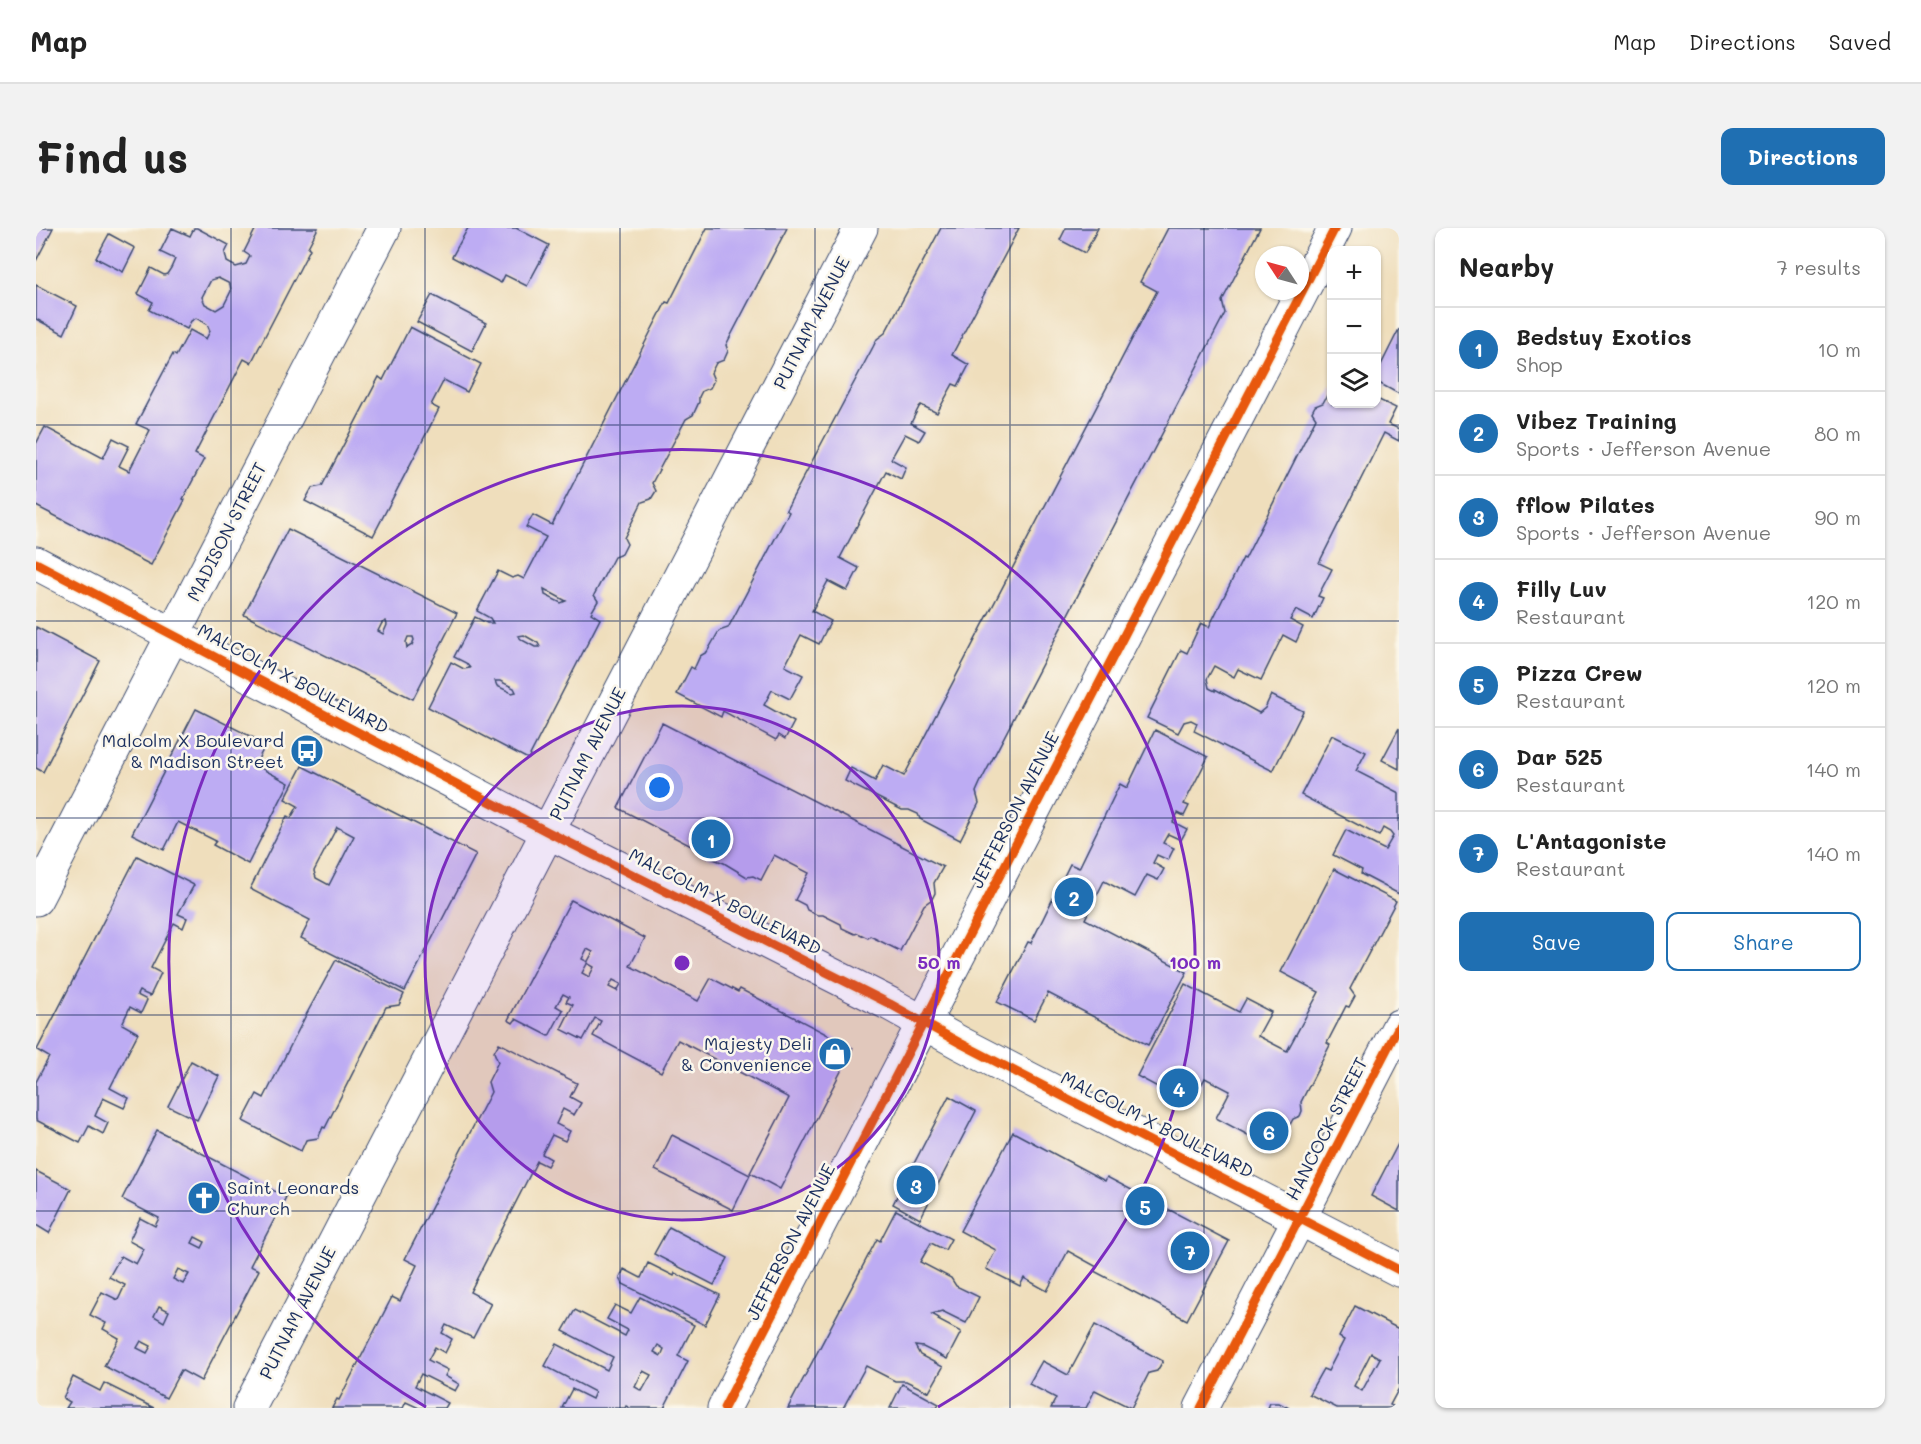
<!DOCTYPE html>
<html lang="en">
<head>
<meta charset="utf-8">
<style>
	:root { --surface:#fff; --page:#f2f2f2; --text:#222; --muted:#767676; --line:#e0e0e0; --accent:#1f6fb2 }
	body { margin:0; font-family:Mali,sans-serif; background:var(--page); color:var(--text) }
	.controls { position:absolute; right:18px; top:18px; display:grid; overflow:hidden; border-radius:12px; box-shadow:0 2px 4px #0004 }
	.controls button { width:54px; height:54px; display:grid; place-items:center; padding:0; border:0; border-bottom:2px solid var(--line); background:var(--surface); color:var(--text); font:30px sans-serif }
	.compass { position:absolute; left:1219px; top:18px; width:54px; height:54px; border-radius:50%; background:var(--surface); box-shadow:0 2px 4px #0004; rotate:306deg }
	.you { position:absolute; left:624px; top:560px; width:21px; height:21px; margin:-15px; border:4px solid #fff; border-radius:50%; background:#1a73e8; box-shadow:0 0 0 9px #1a73e833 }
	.badge { display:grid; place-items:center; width:39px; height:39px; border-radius:50%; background:var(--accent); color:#fff; font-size:20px; font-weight:700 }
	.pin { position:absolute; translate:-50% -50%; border:3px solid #fff; box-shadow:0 2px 6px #0006 }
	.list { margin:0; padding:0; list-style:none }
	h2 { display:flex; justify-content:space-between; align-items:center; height:78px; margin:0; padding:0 24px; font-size:26px }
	h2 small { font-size:20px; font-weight:400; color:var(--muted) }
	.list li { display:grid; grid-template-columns:39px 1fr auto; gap:18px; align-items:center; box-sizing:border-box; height:84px; padding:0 24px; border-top:2px solid var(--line) }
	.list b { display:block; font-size:22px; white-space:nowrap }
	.list p { margin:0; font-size:20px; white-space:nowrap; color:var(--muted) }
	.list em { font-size:20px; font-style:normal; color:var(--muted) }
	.actions { display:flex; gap:12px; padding:18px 24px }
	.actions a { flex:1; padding:14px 0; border:2px solid var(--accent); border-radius:12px; text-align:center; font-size:21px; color:var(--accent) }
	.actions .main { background:var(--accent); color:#fff }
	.icon { flex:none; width:33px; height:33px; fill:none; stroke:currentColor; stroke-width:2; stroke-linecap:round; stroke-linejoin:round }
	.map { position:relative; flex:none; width:1363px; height:1180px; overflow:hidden; border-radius:12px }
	header { display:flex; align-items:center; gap:36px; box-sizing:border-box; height:84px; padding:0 30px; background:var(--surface); border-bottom:2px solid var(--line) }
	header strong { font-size:28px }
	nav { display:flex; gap:33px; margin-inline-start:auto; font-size:21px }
	.intro { display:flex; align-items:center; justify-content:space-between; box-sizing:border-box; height:144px; padding:0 36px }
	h1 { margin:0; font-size:42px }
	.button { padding:15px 27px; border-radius:12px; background:var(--accent); color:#fff; font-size:21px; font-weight:700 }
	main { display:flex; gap:36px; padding:0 36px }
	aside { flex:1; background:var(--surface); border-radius:12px; box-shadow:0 2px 4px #0004 }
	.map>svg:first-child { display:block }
	.building { fill:#bdacf3; fill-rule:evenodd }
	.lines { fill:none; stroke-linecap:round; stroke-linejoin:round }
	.street-casing { stroke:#3b496c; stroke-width:35 }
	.street { stroke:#fff; stroke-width:33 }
	.cycleway-casing { stroke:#fbf7ec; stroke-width:13 }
	.cycleway { stroke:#e8590c; stroke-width:9 }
	.grid { fill:none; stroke:#1b2f5e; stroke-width:1.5; stroke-opacity:0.55 }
	.ring { fill:none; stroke:#7b2cbf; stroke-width:3 }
	.labels { text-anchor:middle; stroke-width:5; stroke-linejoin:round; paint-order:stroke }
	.street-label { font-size:18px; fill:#1b2f5e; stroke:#fbf7ec }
	.poi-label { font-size:18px; fill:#1b2f5e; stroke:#fbf7ec; text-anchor:end }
	.centre { fill:#7b2cbf; stroke:#fbf7ec; stroke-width:3 }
	.ring-label { font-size:18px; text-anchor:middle; font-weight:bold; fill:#7b2cbf; stroke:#fbf7ec; stroke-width:5; stroke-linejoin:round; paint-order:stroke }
</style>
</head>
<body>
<header>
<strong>Map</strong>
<nav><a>Map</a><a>Directions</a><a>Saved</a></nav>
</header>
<div class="intro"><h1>Find us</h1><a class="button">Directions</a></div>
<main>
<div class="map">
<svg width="1363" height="1180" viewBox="0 0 1363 1180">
	<rect width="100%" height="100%" fill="#fbf7ec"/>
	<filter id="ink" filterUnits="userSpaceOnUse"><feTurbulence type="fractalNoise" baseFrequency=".0167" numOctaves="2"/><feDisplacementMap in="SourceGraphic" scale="12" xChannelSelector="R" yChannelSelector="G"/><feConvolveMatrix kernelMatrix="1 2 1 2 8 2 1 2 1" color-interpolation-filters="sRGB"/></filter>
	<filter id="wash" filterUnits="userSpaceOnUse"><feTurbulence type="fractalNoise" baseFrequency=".008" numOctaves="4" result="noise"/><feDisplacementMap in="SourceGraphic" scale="24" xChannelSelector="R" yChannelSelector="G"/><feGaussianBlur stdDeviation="1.35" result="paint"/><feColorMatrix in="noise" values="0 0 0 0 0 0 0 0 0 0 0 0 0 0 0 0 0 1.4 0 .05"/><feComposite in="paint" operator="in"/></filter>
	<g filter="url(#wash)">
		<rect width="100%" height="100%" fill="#efdebc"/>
		<g id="blocks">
			<g class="building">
				<path d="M0,0H17L0,33Z"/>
				<path d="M136,0L154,8L158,0H161L193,17L189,25L191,34L200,39L210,36L214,28L208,24L220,0H282L272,19L274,21L215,135L208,131L159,226L168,231L147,271L149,272L115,337L0,278V216L9,199L67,230L77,210L93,218L83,238L93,243L114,202L100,196L137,126L140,128L154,102L170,111L174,103L171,96L160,90L155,93L151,101L113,82L117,74L102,66L115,40L128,47L131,46L135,40L139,31L124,24ZM182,50L194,56L195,63L188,77L180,82L169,76L166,69L175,52Z"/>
				<path d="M432,0H480L513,17L491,58L469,47L465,55L416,29Z"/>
				<path d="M671,0H751L690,117L692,123L688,132L680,135L675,145L678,152L674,160L666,163L663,169V174L657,187L650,191L616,255L620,263L615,271L606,274L588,310L591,316L586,326L578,329L558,367L562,373L555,385L564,391L492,531L392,479L415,434L428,441L434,440L430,435L418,429L439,389L451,395H457L454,390L441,383L462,343L476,350L482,348L488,351L510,309L490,299L497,287L516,297L616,101L630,74L633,75ZM508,361L530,373L525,375L509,367ZM488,407L502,415L504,419H499L486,412L482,408ZM459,453H464L478,460L480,464L476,465L461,458Z"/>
				<path d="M905,0H983L916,127L933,137L922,158L917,156L901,185L885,177L883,179L875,195L889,203L883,213L869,206L855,231L870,239L865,251L850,243L804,330L823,340L811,363L792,353L776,383L795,393L788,406L783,416L765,407L749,438L767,447L754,471L736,462L728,477L758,494L749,511L743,507L740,512L687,483L685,489L641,466L655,439L658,441L664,428L671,424L683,403L692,400L753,284L750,282L837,119L841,111L849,105Z"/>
				<path d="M1030,0H1062L1049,25L1024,12Z"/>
				<path d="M1132,0H1224L1186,73L1189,85L944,555L940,564L943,575L924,612L884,591L882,586L873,582H866L809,553L815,540L839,553L847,537L868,548L1121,63L1104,54Z"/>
				<path d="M73,6L99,20L87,44L60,30Z"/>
				<path d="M0,57L41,78L28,106L0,91Z"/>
				<path d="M396,67L450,95L436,123L381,94Z"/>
				<path d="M374,99L445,136L431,164L408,152L395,177L403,181L337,308L269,273L276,260L286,258L343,149L347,152Z"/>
				<path d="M1363,101V166L1341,154V145Z"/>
				<path d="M1296,158V176H1341V171L1360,180L1352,196L1363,201V213L1348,205L1283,335L1296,341L1282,368L1287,370L1277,391L1260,382L1254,392L1267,399L1260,414L1247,407L1225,452L1202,441L1198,449L1178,438L1171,451L1173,460L1179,463V461L1223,485L1229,480L1235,467L1267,483L1237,543L1158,503L1161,495L1155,492L1148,494L1142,505L1111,490L1145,422L1151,425L1165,395L1173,399L1207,330L1209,331L1280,190L1276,184L1279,178L1287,175Z"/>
				<path d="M252,301L421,385L377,471L208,387ZM350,393L351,397L347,406L342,403L346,395ZM372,409H377L378,412L376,417L371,420L370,414Z"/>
				<path d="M0,399L64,433L7,544L0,540Z"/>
				<path d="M160,481L230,516L219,537L253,555L212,636L177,617L180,613L142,594L128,622L96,606Z"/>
				<path d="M626,495L907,639L898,655L899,665L896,671L888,677L864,723L834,708L832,710L822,705L819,706L806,700L805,696L787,687H781L771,682L769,677L759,672L773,645L738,627L725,652L717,648L711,649L688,635L662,625L661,621L582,580Z"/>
				<path d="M1363,500V541L1346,532Z"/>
				<path d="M1119,502L1172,529L1148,576L1153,578L1148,588L1142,585L1137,594L1151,601L1145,612L1132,606L1127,615L1138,620L1132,632L1121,627L1117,635L1128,641L1122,652L1111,647L1099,669L1068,653L1049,691L1151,744L1112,817L1012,765L998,792L961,774L992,714L995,715L1034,636L1043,640L1084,556L1091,560Z"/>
				<path d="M1296,507L1330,524L1320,543L1363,565V666L1325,646L1326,642L1297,627L1310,602L1349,622L1357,608L1354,604L1347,600L1343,608L1265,567Z"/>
				<path d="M266,538L440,626L369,763L265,710L274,692L214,661L251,588L255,590L262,578L249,571ZM301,599L318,608L293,657L280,650L278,643Z"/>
				<path d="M101,628L158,657L142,686L151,690L147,700L138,695L115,740L125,745L114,768L103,763L101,767L111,772L105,785L94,779L86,796L102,805L74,860L93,870L88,880L67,870L59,888L72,895L67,906L53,898L44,915L0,892V854L13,829L1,822Z"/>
				<path d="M1298,641L1360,673L1314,761L1319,768L1313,779L1310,778L1291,815L1294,817L1265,874L1266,883L1264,888L1257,891L1240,922L1180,890L1194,863L1169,850L1155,877L1101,848L1149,756L1203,784L1210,771L1235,784L1222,808L1251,823L1283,764L1245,744Z"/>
				<path d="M535,672L609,710L594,738L662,773L675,750L702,764L704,761L817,820L744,961L714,945L753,870L642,812L625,844L557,808L565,793L559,790L547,812L525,801L537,777L530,774L533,769L527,766L520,778L527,782L513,808L480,791L477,795L472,792ZM551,721L557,724L551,735L558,739L553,749L546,745L552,734L546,731ZM577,752L585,756L581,763L573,759Z"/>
				<path d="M300,732L368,766L363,777L350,779L289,900L287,899L282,910L270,912L265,923L207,893L221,866L228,870L270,787Z"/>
				<path d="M463,815L541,855L534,869L545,875L538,887L527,881L520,896L534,903L529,913L516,907L506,926L515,931L511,938L501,933L434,1064L455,1075L437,1110L410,1097L406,1105L416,1111L409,1125L399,1119L392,1132L412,1142L409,1148L423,1156L419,1163L385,1146L379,1158L412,1175L409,1180H383L370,1174L367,1180H296L301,1171L303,1172L356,1069L364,1073L381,1037L369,1031L455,864L452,854L462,834L458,824Z"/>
				<path d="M155,833L183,848L161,892L132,878Z"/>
				<path d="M913,868L940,883L884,991L857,976Z"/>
				<path d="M121,902L250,969L214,1038L223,1042L165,1153L145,1142L130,1170L68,1138L83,1110L67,1101L70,1095L54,1087L66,1064L82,1072L89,1057L73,1049L85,1028L100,1036L108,1021L93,1013L104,990L119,998L123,990L86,971ZM159,1009L169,1014L166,1020L156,1015ZM142,1041L153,1046L147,1056L137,1051ZM123,1078L133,1083L128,1094L118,1088ZM105,1113L115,1118L111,1125L101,1120Z"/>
				<path d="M977,904L1069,953L1071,949L1193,1013L1151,1092L1058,1043L1061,1039L1032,1023L1011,1063L988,1050L984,1058L950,1041L960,1022L924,1003Z"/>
				<path d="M636,907L714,947L697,982L619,942Z"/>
				<path d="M1363,914V983L1335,968Z"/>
				<path d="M0,943L35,961L13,1005L0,997Z"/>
				<path d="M860,982L915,1011L909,1022L895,1015L884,1034L915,1050L920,1058L943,1069L930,1095L906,1083L896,1086L903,1090L902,1092L925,1104L911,1131L887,1119L879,1118L884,1127L907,1139L893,1164L870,1153H859L830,1138L807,1180H752L841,1011L844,1013Z"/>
				<path d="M633,999L692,1030L678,1057L618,1026Z"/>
				<path d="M612,1035L638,1048L639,1045L684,1067L669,1097L587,1056L584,1050L588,1041L605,1050Z"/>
				<path d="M604,1069L658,1097L642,1128L652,1133L628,1180H594L590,1178L589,1180H526L536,1161L556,1171L559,1164L509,1138L521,1116L571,1142L577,1129L527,1103L539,1082L589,1108L592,1102L571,1091L579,1077L595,1085ZM622,1117L628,1121L625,1128L618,1124ZM607,1143L615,1147L606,1163L599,1159Z"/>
				<path d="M1319,1078L1363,1101V1160L1354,1177L1361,1180H1301L1273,1166L1287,1141L1292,1143L1308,1112L1303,1109ZM1335,1125L1344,1130L1326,1163L1318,1158Z"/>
				<path d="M1059,1097L1127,1133L1121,1143L1113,1145L1095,1180L1059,1162L1050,1180H1015L1020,1170L993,1156L1006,1133L1032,1147Z"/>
				<path d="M37,1149L64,1163L68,1155L118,1180H30L34,1174L27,1170Z"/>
				<path d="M866,1156L903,1176L901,1180H854Z"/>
				<path d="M1234,1175H1243L1253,1180H1232Z"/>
			</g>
		</g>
	</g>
	<g filter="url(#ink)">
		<use href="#blocks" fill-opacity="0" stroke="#3b496c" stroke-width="1.5"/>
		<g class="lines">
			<defs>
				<g id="street">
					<path d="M0,335L512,604L854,776L924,815L1363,1042"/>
					<path d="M0,671L348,0"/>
					<path d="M213,1180L825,0"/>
					<path d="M688,1180L1299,0"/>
					<path d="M1165,1180L1363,798"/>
				</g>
			</defs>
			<use href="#street" class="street-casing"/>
			<use href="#street" class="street"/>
			<defs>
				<g id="cycleway">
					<path d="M0,335L512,604L854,776L924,815L1363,1042"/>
					<path d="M688,1180L1299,0"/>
					<path d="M1165,1180L1363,798"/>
				</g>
			</defs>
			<use href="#cycleway" class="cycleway-casing"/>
			<use href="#cycleway" class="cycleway"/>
		</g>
	</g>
	<path class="grid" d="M195,0V1180M389,0V1180M584,0V1180M779,0V1180M974,0V1180M1168,0V1180M0,197H1363M0,393H1363M0,590H1363M0,787H1363M0,983H1363"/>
	<circle cx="646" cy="735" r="257" fill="#7b2cbf" fill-opacity=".12"/>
	<g class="ring">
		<circle cx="646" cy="735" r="257"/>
		<path d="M390 1179A513 513 0 1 1 902 1179"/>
	</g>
	<defs>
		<symbol id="bus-disc" viewBox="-11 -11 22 22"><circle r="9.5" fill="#1f6fb2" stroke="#fbf7ec"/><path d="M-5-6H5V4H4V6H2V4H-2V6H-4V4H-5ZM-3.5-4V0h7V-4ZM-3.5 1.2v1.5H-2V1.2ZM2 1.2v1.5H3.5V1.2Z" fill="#fff"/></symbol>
		<symbol id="shop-disc" viewBox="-11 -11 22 22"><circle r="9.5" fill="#1f6fb2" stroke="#fbf7ec"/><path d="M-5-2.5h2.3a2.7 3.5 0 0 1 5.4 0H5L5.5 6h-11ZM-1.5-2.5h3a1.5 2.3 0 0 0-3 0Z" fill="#fff"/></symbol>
		<symbol id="church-disc" viewBox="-11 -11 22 22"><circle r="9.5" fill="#1f6fb2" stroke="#fbf7ec"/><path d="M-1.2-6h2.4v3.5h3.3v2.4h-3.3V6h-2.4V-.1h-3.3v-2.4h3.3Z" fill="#fff"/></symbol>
	</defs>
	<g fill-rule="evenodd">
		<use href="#bus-disc" x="252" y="504" width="38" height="38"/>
		<use href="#shop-disc" x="780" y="807" width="38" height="38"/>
		<use href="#church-disc" x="149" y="951" width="38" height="38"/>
	</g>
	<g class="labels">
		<g class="street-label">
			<text transform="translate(776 95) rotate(-63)" y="6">PUTNAM AVENUE</text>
			<text transform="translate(191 304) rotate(-63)" y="6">MADISON STREET</text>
			<text transform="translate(257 451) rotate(28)" y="6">MALCOLM X BOULEVARD</text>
			<text transform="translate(552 526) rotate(-63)" y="6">PUTNAM AVENUE</text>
			<text transform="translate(979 582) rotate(-63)" y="6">JEFFERSON AVENUE</text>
			<text transform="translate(689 674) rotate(27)" y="6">MALCOLM X BOULEVARD</text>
			<text transform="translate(1121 897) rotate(27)" y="6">MALCOLM X BOULEVARD</text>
			<text transform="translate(1291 901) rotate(-63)" y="6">HANCOCK STREET</text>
			<text transform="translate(755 1014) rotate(-63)" y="6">JEFFERSON AVENUE</text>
			<text transform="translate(262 1085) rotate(-63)" y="6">PUTNAM AVENUE</text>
		</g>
		<g class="poi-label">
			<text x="248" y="519">Malcolm X Boulevard<tspan x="248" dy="21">&amp; Madison Street</tspan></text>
			<text x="776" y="822">Majesty Deli<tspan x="776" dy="21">&amp; Convenience</tspan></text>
			<text x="191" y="966" text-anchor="start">Saint Leonards<tspan x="191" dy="21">Church</tspan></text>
		</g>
	</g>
	<circle cx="646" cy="735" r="9" class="centre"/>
	<g class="ring-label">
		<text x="903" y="741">50 m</text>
		<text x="1159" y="741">100 m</text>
	</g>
</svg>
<div class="controls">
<button>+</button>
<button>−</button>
<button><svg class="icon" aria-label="layers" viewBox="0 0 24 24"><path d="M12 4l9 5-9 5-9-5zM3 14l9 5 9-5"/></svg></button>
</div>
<svg class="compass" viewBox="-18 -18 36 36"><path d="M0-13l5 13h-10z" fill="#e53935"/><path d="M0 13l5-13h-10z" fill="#767676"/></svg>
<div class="you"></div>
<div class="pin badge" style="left:675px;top:611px">1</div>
<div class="pin badge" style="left:1038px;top:669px">2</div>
<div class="pin badge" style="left:880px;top:957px">3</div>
<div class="pin badge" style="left:1143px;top:860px">4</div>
<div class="pin badge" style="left:1109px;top:978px">5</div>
<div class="pin badge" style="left:1233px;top:903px">6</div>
<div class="pin badge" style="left:1154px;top:1023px">7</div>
</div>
<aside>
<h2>Nearby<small>7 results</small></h2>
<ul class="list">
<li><span class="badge">1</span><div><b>Bedstuy Exotics</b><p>Shop</p></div><em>10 m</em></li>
<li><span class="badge">2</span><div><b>Vibez Training</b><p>Sports · Jefferson Avenue</p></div><em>80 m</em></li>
<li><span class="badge">3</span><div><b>fflow Pilates</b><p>Sports · Jefferson Avenue</p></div><em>90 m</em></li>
<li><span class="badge">4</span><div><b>Filly Luv</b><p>Restaurant</p></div><em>120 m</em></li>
<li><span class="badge">5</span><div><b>Pizza Crew</b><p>Restaurant</p></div><em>120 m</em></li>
<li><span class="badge">6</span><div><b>Dar 525</b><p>Restaurant</p></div><em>140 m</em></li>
<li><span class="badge">7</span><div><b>L'Antagoniste</b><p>Restaurant</p></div><em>140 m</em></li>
</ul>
<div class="actions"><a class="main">Save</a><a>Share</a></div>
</aside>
</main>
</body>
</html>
